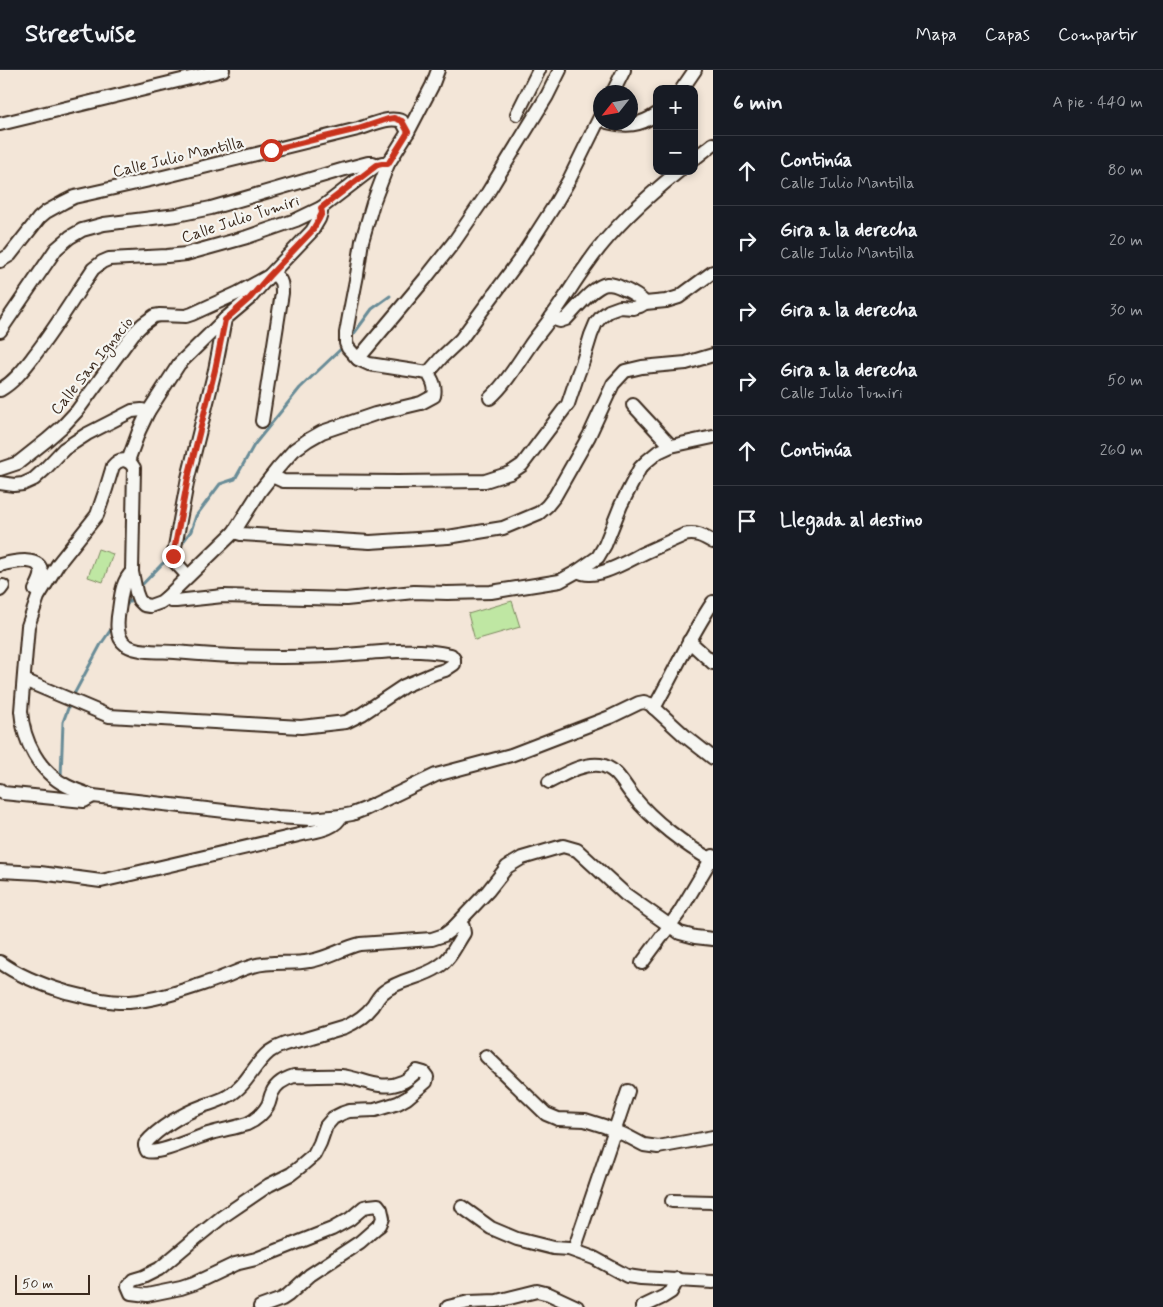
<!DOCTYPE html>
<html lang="es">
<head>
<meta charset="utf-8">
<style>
	:root { --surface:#171b24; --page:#20242c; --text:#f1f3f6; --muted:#9ea1a6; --line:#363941 }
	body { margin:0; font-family:Mynerve,sans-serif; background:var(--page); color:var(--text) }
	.controls { position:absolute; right:15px; top:15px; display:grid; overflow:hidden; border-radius:10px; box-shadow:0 2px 8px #0003 }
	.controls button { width:45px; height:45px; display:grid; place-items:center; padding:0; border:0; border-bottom:1px solid var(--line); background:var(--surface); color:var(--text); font:25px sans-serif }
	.compass { position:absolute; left:593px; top:15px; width:45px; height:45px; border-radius:50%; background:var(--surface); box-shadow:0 2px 8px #0003; rotate:239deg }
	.scale { position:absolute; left:15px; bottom:12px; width:75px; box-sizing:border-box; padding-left:5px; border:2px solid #3b2a1e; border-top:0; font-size:14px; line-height:18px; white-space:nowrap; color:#3b2a1e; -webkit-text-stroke:4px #f6f6f2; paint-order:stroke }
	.stop { position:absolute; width:15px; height:15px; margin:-11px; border:4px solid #c8321e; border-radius:50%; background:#fff }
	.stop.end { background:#c8321e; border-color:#fff; box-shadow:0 1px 5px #0008 }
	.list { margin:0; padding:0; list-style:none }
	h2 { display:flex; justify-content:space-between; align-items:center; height:65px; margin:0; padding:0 20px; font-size:21px }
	h2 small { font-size:16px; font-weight:400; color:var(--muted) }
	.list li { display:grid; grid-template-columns:32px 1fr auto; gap:15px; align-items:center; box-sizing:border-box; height:70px; padding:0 20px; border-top:1px solid var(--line) }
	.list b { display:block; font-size:19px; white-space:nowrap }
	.list p { margin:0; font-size:16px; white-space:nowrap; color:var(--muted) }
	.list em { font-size:16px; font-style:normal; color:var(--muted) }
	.icon { flex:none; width:28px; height:28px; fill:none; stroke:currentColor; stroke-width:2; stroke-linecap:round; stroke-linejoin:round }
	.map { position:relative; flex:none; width:713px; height:1237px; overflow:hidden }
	header { display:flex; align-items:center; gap:30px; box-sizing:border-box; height:70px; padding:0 25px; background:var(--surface); border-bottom:1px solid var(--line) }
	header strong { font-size:24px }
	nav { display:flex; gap:28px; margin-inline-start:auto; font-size:18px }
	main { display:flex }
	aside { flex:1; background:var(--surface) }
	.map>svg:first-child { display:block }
	.green { fill:#bfe7a3; stroke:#7d8860 }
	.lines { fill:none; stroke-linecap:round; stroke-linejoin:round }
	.stream { stroke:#698c97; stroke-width:3 }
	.minor-casing { stroke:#3b2a1e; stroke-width:16 }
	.minor { stroke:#f6f6f2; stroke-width:12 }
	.route { stroke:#c8321e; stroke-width:6 }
	.labels { text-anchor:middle; stroke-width:4.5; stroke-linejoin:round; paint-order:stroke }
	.street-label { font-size:16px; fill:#3b2a1e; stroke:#f6f6f2 }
</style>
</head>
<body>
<header>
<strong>Streetwise</strong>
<nav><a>Mapa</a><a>Capas</a><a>Compartir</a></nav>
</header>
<main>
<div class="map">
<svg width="713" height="1237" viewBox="0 0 713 1237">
	<rect width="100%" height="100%" fill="#f3e6d8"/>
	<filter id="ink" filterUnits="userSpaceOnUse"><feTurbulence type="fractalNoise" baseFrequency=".02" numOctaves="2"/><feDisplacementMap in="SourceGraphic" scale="10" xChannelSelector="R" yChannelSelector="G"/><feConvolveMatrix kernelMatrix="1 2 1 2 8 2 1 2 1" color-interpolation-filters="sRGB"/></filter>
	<g filter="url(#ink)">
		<g class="green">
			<path d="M98,479L113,484L103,512L88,507Z"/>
			<path d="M512,531L520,557L475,570L468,544Z"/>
		</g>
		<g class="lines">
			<g class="stream">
				<path d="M350,269L372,239L390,226"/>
				<path d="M180,476L191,461L196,446L220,414L235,409L254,375L300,318L344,276"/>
				<path d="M138,519L162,494L172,487"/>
				<path d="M124,539L133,526"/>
				<path d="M72,628L101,574L114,555"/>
				<path d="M61,707L63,652L70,633"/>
			</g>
			<defs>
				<g id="minor">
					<path d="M438,0L432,16L408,62L388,94L373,133L362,171L357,205L350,241L346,263V273L348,278L358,289L369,294L428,303C433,311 436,317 434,326L421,333L375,344L322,362L308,370L294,380L278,398L260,421L234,462L166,528L161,532L150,536L144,535L139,530L136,522L132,502L134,398C129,389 120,387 113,396L106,419L97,445L58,494L38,527L28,556L21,641C23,671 39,702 67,716C75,720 84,723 93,726L277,747L311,749L341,746L352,744L365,739L436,705L511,685L610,647L639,633L644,632L650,634L685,666L713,688"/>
					<path d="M682,19L695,0"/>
					<path d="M613,22L624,0"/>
					<path d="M517,44L539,0"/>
					<path d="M607,52C627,57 639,56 657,44"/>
					<path d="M0,54L223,0"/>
					<path d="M694,89L713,74"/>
					<path d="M0,191L10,185L39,148L46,142L64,132L74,127L163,107L358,59C372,55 387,46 402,51L408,62"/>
					<path d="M551,248L560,251L566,249C576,239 593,216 607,214C612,214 618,216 622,218C631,222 639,226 645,233"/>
					<path d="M0,261L56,179L70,167L82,160L104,154L177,145L211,138L345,99L368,93H373L377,95"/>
					<path d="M358,289L425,209L454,172L487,124L547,26L560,0"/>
					<path d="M428,303L442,287L461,269L520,189L554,136L569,110L600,47"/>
					<path d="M0,320C14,312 23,300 33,287C55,259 73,229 93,199L102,192L109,189L167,186L186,184L247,167L273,158L296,150L321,138L377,95L382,93L388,94"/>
					<path d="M490,328C506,314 517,294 529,277C536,266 545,257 552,246C564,230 574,212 586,196C611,159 644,129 679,101"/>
					<path d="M633,335L671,376"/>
					<path d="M128,391L139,361L148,342L179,294L225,249L250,228L269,206L312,161L319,149L321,143V138"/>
					<path d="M0,399L18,393L47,370L63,356L77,341L133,264L143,254L154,246L160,245L186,246L192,244L238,223L269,206L275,205C282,210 282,215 282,223L262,351"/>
					<path d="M272,406L283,411L398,412L485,411L510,403L522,395L568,334L578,304L583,291L591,265L596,253L601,247L609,241L620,237L633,238L640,236L645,233L666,231L679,227L713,202"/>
					<path d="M0,413L14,415L23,414L34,409L45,399L64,379L87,364L132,341L142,340L148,342"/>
					<path d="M234,462L241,464L370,472L448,467L503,458L539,443L547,436L555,426L589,366L613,314L625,301L642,297L686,293L713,285"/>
					<path d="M0,495C12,492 45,484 41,506C40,511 37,516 35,520"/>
					<path d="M578,501C595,512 629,490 644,483C657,477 671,471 684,465C695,462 703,466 713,472"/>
					<path d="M188,506L175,492L174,482L188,408L215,300L225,249"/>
					<path d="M0,520L3,516"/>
					<path d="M166,528L171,531H176L223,526L346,529L414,522L447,523L491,522L560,511L578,501L598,487L605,475L621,435L640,398L647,391L658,382L671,376L713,367"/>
					<path d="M689,571L713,593"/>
					<path d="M24,610L109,646L301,657L346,652L362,644L404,616L435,603L445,600L454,594V589L451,585C410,576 370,584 330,586C278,588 226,587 175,582C160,581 139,583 126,575C115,567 117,551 119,540C121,526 122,511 132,502"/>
					<path d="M654,638C674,603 690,566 713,532"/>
					<path d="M549,712C565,704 582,693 600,695C617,698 623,714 633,726C653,751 685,775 713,791"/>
					<path d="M0,720L3,723L84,731L93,726"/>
					<path d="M0,801L40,803L101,811L303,764C315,761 336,759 341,746"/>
					<path d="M454,857L488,821L507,797L522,788L563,776L577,780L625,824L680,863L695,867L713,869"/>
					<path d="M0,892C19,906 43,915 66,922C86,927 108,933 129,932C159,930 190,918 218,909C230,905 241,899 253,896C272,890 291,895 310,891C328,888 343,878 360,874L432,869L444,865L456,856L463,857L464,863C456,875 450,890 438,897C422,908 400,909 385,921C379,925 377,930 373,936C366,945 356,952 345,957C332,961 318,965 305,969C292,972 280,974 269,982C253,995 247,1016 228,1026C220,1031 211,1033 203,1036C184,1043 158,1058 145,1074V1076L147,1081C158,1085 195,1068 208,1064C221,1060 234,1058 247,1054C256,1050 263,1044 268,1035C270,1031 270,1027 272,1023C276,1013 285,1009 294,1006C310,1007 326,1005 341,1006C362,1008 381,1022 402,1012C408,1010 412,1005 417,1001L424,1003L427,1007L426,1012L407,1028L398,1033L375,1040L349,1041L343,1043L333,1048L326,1056L320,1073L314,1085L300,1097L291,1104L269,1115L222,1147L191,1172L159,1199L143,1207L133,1210L128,1216L131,1223L147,1225L181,1218L193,1214L235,1194L256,1189L332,1159L350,1149L364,1137L369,1136L378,1135L381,1139L383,1148L380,1155L376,1158L360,1172L310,1205L288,1225L282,1229L260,1237"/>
					<path d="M642,893L679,843L713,786"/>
					<path d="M486,986L546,1044L558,1049L585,1050L604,1056L625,1065L644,1075L658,1077L713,1067"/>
					<path d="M672,1131L713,1132"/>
					<path d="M462,1137L491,1158L517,1169L553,1178L569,1179L594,1188L627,1206L641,1208L713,1212"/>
					<path d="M574,1180L628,1021"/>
					<path d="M448,1237L469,1232L497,1231L537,1221L549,1224L577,1237"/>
					<path d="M642,1237L663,1227L671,1222L678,1209"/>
				</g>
			</defs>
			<use href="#minor" class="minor-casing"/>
			<use href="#minor" class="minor"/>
		</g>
	</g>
	<g class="lines" filter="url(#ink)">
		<path class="route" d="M173,486L188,408L215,300L225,250L250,228L269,206L312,161L319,149L322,143L321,138L377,95L382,94H388L408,62L402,51L394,48L388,49L358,59L271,80"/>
	</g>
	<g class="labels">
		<g class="street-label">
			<text transform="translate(178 86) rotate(-13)" y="6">Calle Julio Mantilla</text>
			<text transform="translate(240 148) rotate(-18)" y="6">Calle Julio Tumiri</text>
			<text transform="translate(91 295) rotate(-51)" y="6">Calle San Ignacio</text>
		</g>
	</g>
</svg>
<div class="controls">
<button>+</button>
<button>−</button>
</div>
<svg class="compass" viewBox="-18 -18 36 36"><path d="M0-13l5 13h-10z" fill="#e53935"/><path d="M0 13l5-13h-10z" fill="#9ea1a6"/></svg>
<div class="scale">50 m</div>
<div class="stop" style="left:271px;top:80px"></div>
<div class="stop end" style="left:173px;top:486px"></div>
</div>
<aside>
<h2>6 min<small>A pie · 440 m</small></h2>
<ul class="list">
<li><svg class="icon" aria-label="ahead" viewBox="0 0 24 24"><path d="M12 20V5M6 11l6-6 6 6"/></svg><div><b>Continúa</b><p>Calle Julio Mantilla</p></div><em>80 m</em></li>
<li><svg class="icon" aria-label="right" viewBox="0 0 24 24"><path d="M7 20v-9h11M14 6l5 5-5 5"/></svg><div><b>Gira a la derecha</b><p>Calle Julio Mantilla</p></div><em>20 m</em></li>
<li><svg class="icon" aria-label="right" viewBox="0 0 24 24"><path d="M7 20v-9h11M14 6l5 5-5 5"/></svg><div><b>Gira a la derecha</b></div><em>30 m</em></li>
<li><svg class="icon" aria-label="right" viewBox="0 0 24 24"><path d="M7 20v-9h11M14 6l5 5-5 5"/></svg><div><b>Gira a la derecha</b><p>Calle Julio Tumiri</p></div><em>50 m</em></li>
<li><svg class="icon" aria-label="ahead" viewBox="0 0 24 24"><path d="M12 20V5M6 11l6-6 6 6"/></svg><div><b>Continúa</b></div><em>260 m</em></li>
<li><svg class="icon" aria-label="arrive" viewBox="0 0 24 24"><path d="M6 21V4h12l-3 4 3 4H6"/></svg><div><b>Llegada al destino</b></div></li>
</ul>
</aside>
</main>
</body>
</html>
